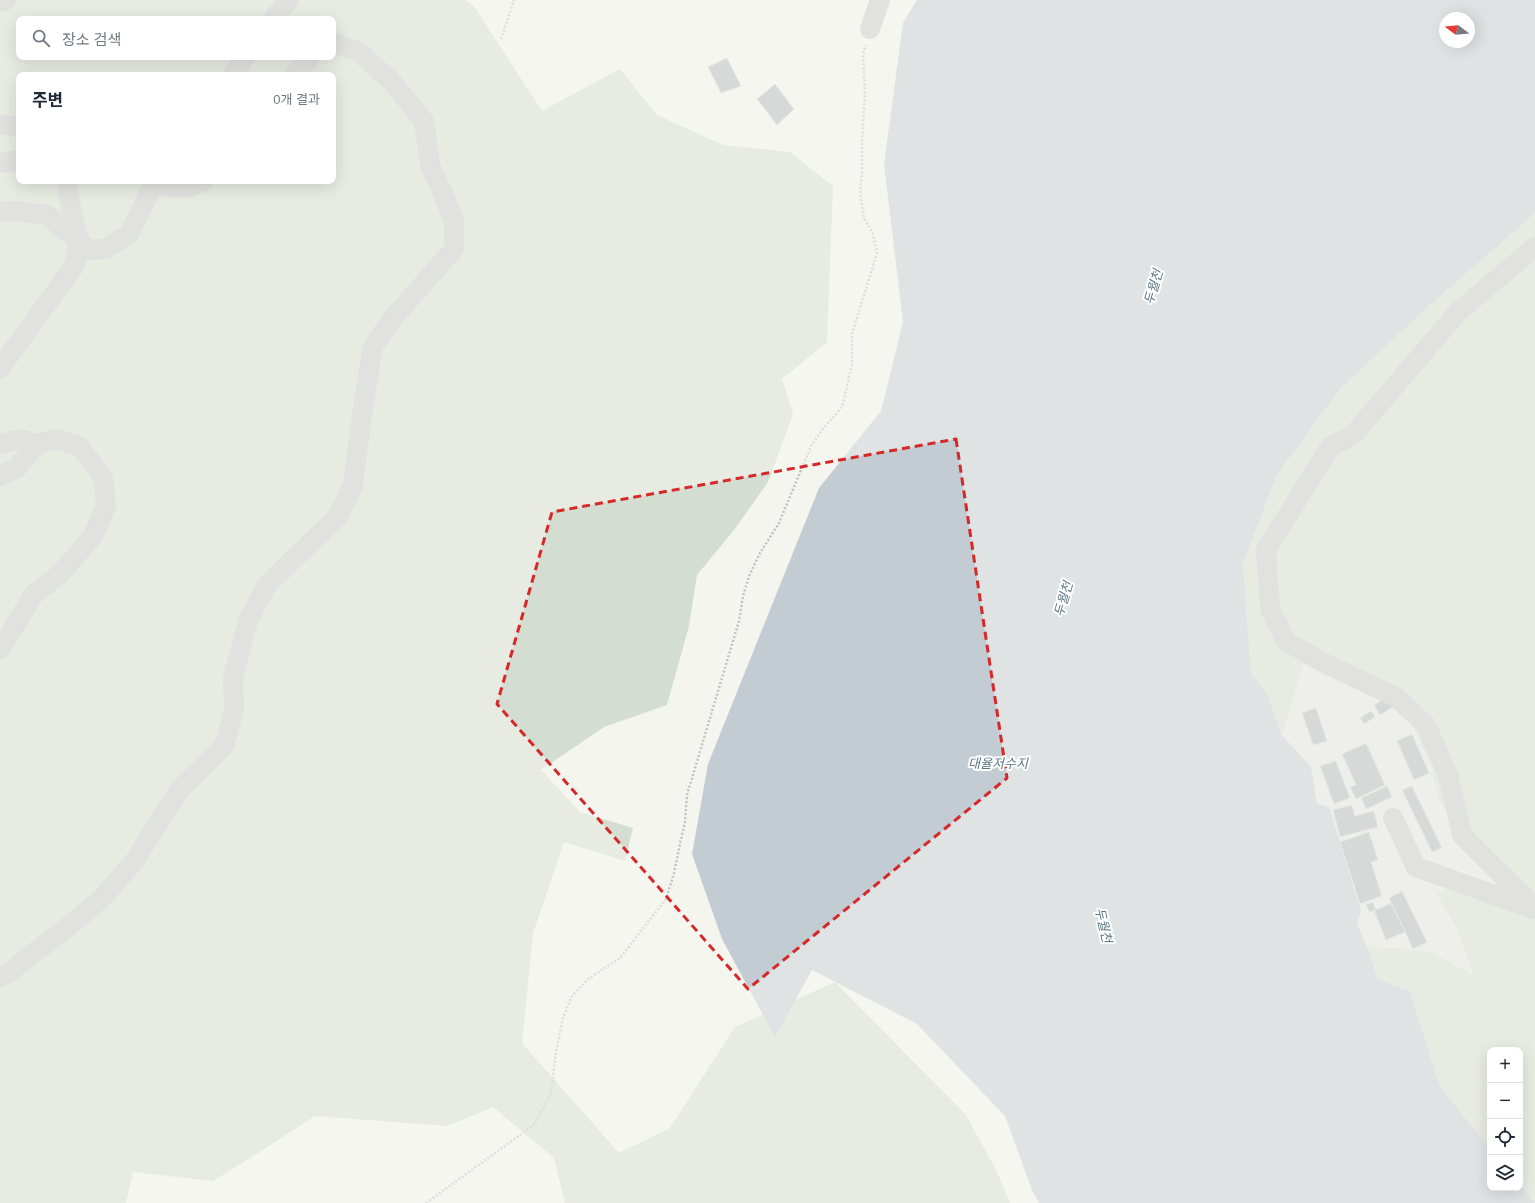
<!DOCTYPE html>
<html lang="ko">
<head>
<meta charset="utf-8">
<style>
	:root { --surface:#fff; --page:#f2f2f3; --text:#1f2937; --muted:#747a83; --line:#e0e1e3 }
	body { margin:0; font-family:Helvetica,"Noto Sans KR",sans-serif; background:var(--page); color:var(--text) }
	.controls { position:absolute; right:12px; bottom:12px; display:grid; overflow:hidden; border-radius:8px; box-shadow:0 4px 16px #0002 }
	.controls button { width:36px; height:36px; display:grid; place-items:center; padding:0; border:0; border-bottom:1px solid var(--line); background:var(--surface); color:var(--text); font:20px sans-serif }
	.compass { position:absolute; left:1439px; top:12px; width:36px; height:36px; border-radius:50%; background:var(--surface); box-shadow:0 4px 16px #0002; rotate:286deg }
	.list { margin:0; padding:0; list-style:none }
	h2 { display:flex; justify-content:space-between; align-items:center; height:52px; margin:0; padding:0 16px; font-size:17px }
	h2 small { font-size:13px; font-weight:400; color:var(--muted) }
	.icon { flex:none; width:22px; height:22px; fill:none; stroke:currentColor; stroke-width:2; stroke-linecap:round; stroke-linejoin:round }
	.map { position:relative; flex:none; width:1535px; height:1203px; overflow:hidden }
	.search { position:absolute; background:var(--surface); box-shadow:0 4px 16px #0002; left:16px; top:16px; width:320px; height:44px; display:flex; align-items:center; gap:10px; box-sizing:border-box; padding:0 14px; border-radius:8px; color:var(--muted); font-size:15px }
	.panel { position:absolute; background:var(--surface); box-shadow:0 4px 16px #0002; left:16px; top:72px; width:320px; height:112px; border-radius:8px }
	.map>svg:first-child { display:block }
	.built { fill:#e5e6e4 }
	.green { fill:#d4ddd1; fill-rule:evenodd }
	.water { fill:#c3ccd2; fill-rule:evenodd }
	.building { fill:#b1b7bd; stroke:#d6d6d3 }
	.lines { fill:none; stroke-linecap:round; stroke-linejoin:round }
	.path { stroke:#c0c1c3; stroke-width:2.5; stroke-dasharray:2 2; stroke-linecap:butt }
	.minor { stroke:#c7cacd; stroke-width:20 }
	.marked { fill:none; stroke:#d62828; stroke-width:3; stroke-dasharray:8 5; stroke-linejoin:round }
	.labels { text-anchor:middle; stroke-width:4; stroke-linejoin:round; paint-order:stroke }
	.water-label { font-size:13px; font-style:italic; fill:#5c7582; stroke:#fff }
</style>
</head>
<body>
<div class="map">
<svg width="1535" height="1203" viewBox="0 0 1535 1203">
	<rect width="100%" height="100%" fill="#f5f5f0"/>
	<path class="built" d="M1308,645L1381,679L1409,721L1430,762L1439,801L1523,907L1436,892L1458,931L1475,975L1432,952L1399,948L1367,947L1357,924L1317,805L1311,767L1282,735Z"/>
	<g class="green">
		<path d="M0,0H466L475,8L542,111L620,69L657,115L723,145L790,152L833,186L827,342L782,379L793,414L768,482L734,530L697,575L689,626L667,705L604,727L541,770L580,812L633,828L625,861L564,842L533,933L522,1043L619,1153L670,1128L735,1027L835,982L966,1115L996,1170L1010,1203H565L554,1158L493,1107L447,1126L315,1116L266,1148L213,1181L133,1172L126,1203H0ZM19,19H333V57H19ZM19,75H333V181H19Z"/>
		<path d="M1535,213V1203L1520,1185V1050H1490V1148L1440,1087L1410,991L1378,979L1367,947L1399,948L1432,952L1474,975L1458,931L1436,892L1454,888L1522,907L1439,801L1430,762L1409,721L1381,679L1309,645L1282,735L1268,696L1251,674L1243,563L1277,475L1340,389L1429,306Z"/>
	</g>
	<path class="water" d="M917,0H1535V213L1429,306L1340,389L1277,475L1243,563L1251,673L1268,696L1282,735L1311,767L1317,804L1329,807L1361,911L1357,924L1367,947L1378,979L1410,991L1440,1087L1490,1148V1188H1520V1185L1535,1203H1039L1032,1190L1005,1116L917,1024L812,970L775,1037L722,939L692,854L708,764L819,488L881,411L903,322L884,164L903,23ZM1445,18H1469V42H1445Z"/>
	<g class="building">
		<path d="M727,58L741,86L721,93L708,67Z"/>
		<path d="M775,84L794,109L777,125L757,99Z"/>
		<path d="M1387,697L1393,707L1380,715L1374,705Z"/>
		<path d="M1316,708L1327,741L1313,745L1302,713Z"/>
		<path d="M1371,711L1375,717L1364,724L1360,718Z"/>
		<path d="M1412,734L1429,773L1414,780L1397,741Z"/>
		<path d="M1366,743L1385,785L1356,799L1350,787L1356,785L1342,754Z"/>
		<path d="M1336,761L1350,798L1334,804L1320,766Z"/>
		<path d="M1387,786L1392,797L1366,809L1361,798Z"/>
		<path d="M1412,786L1442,848L1432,852L1402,790Z"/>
		<path d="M1352,805L1355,816L1374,811L1378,827L1340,837L1333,810Z"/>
		<path d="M1369,832L1378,860L1371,862L1382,896L1360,904L1340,842Z"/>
		<path d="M1402,891L1427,942L1413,949L1389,898Z"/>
		<path d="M1373,902L1376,910L1369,912L1366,904Z"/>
		<path d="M1391,903L1405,932L1386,940L1374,911Z"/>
	</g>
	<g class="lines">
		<g class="path">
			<path d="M501,39L514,0"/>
			<path d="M426,1203L535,1124L551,1093L556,1052L563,1018L572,996L588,979L620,958L666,899L674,873L680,844L685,822L687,795L739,621L743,596L749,576L760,553L779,523L811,446L824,427L835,416L843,404L852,364V334L877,253L873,234L864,218L860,193L862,173V140L865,94L863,54L866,45"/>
		</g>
		<g class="minor">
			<path d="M0,2L6,0"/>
			<path d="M273,19L289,0"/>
			<path d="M870,29L880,0"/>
			<path d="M233,75L245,57"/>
			<path d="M294,75L310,57"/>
			<path d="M0,125L19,126"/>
			<path d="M0,163L19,160"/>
			<path d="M152,186L187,188L204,181"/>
			<path d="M0,212L17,211L47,215L64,230L78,239L86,250L105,249L129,234L148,196L154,181"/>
			<path d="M1535,247L1458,312L1353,435L1330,447L1266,550L1270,609L1286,641L1320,661L1396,697L1426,725L1448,775L1462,835L1535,908"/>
			<path d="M0,368L75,265L78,239L68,194V181"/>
			<path d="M0,444L19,439L37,444L57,439L79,446L103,477L106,506L93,536L60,574L34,594L0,650"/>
			<path d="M0,476L17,468L37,444"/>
			<path d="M1393,818L1416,867L1533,909"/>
			<path d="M0,977L7,974L80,917L103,897L135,860L179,790L224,746L234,710L233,678L248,621L266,586L338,516L353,486L362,415L373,346L394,317L454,249V221L443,193L430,166L424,121L392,82L359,52L338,44L333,46"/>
		</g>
	</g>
	<path d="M0 0H1535V1203H0ZM956,439L1007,778L748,989L497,704L552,512Z" fill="#f5f5f0" fill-opacity=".55" fill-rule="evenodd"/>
	<path class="marked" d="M956,439L1007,778L748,989L497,704L552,512Z"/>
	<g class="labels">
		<g class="water-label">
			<text transform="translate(1153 287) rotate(-74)" y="5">두월천</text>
			<text transform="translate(1063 599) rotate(-74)" y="5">두월천</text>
			<text x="998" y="768">대율저수지</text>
			<text transform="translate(1104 925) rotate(77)" y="5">두월천</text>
		</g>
	</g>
</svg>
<div class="controls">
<button>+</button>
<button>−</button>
<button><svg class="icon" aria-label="locate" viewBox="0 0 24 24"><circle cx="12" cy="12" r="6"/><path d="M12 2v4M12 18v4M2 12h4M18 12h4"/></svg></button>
<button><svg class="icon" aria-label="layers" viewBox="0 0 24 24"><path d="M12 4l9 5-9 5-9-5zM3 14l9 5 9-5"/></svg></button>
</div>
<svg class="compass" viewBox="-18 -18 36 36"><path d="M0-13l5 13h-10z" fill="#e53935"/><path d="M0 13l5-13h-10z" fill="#747a83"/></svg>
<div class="search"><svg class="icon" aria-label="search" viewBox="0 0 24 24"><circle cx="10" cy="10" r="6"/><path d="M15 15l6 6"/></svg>장소 검색</div>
<section class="panel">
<h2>주변<small>0개 결과</small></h2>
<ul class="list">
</ul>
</section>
</div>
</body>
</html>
